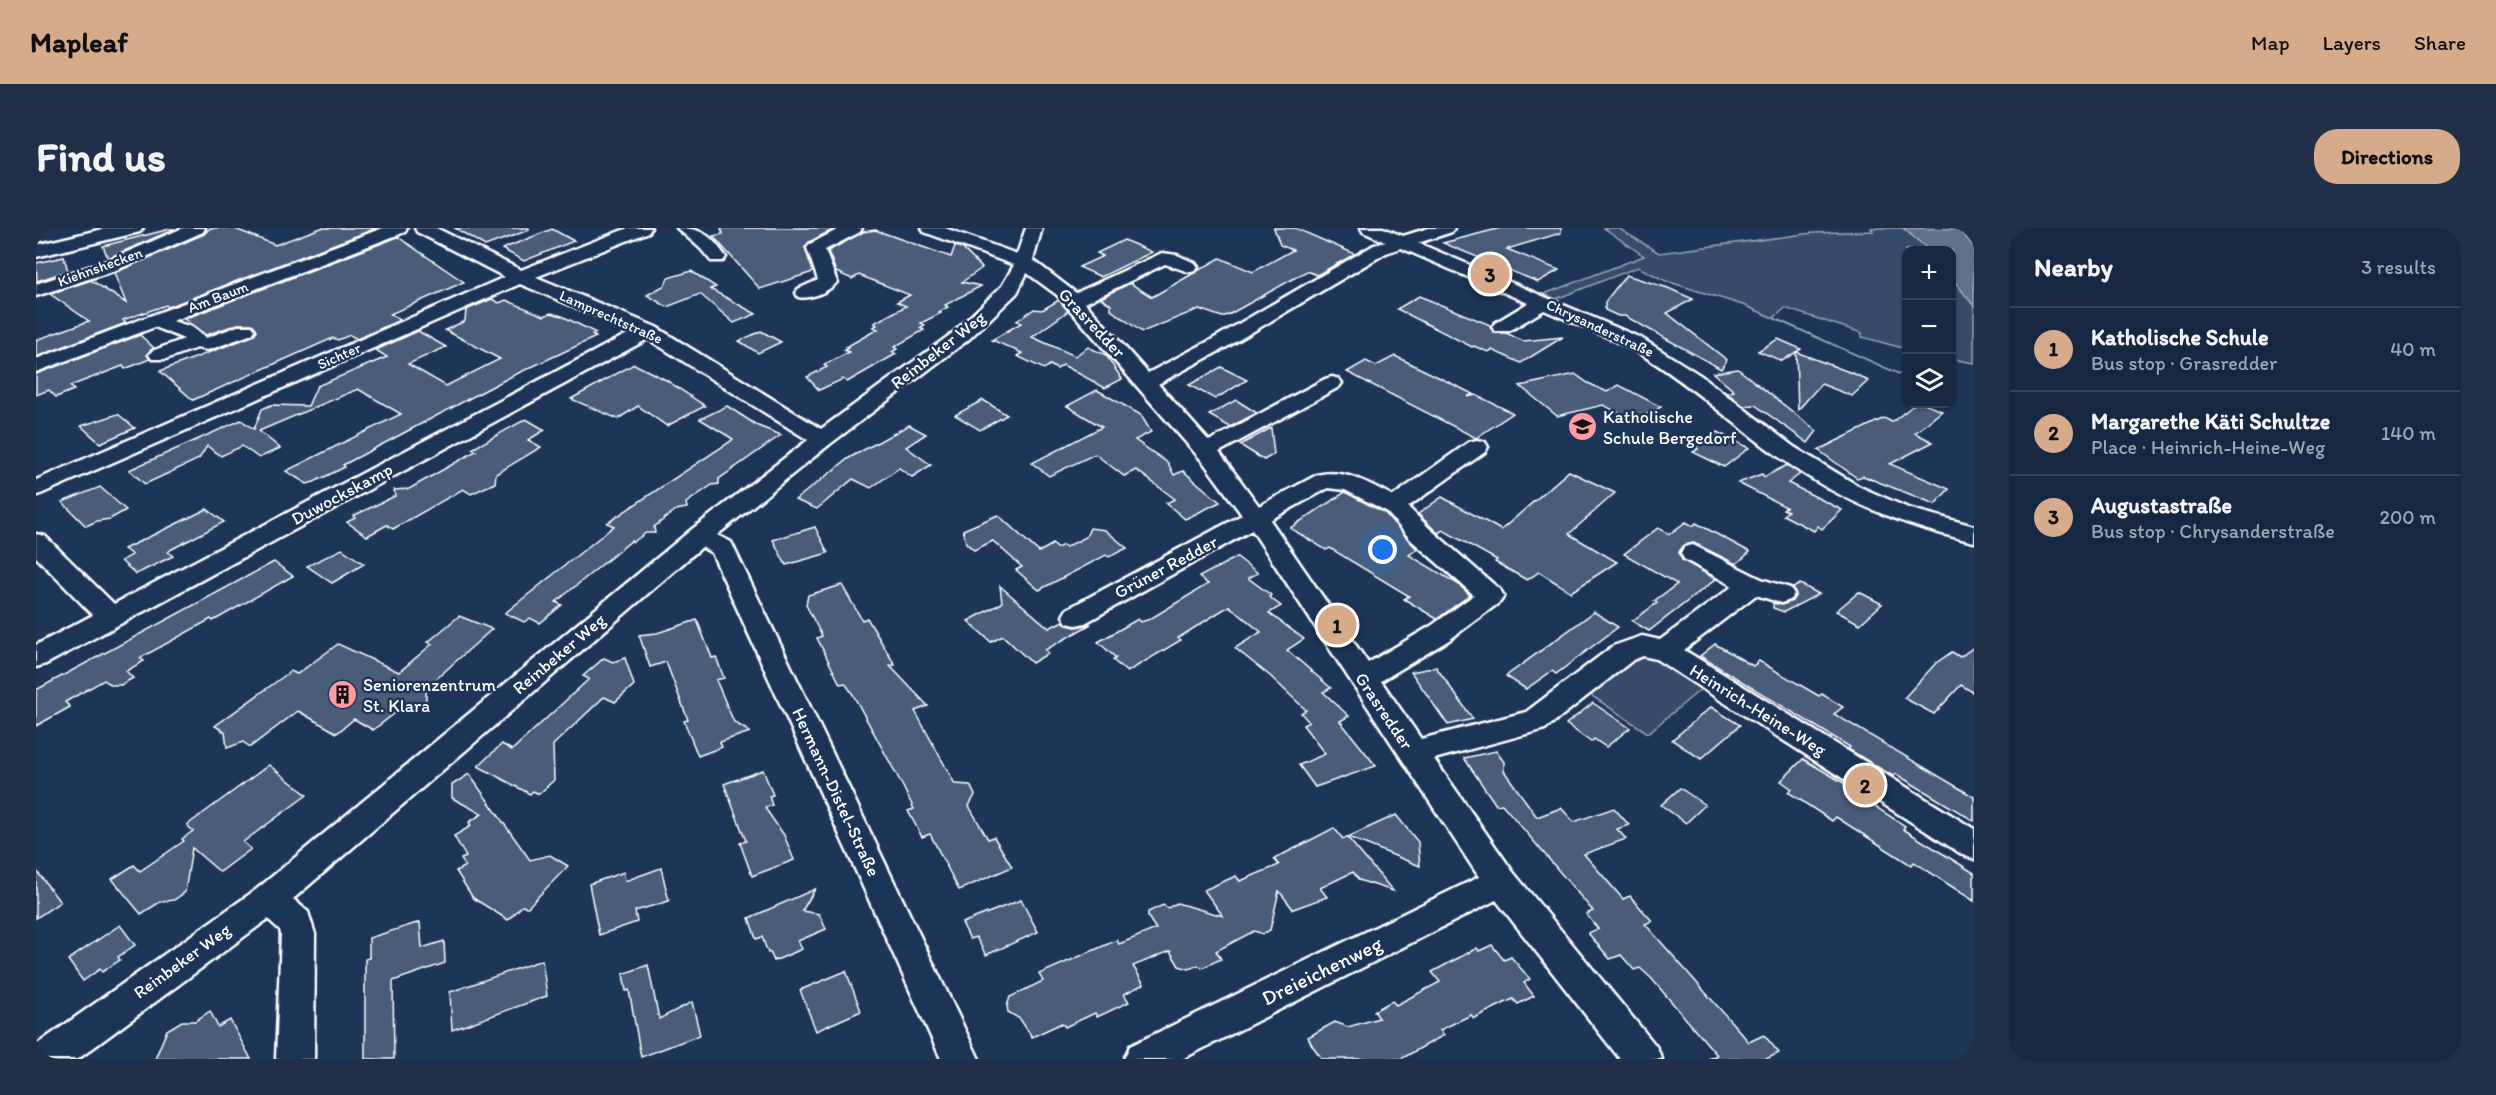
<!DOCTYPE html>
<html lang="en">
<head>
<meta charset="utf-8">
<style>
	:root { --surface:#162841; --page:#1f3048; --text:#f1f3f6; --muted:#9ea6b1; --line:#35445a; --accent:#d6ab8b }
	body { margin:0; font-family:Itim,sans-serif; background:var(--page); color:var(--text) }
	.controls { position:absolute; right:18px; top:18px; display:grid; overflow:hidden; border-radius:12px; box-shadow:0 2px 4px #0004 }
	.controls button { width:54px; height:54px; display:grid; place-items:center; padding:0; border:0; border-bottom:2px solid var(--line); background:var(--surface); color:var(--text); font:30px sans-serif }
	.you { position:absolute; left:1347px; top:322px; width:21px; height:21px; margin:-15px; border:4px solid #fff; border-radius:50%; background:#1a73e8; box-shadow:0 0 0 9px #1a73e833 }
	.badge { display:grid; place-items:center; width:39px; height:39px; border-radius:50%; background:var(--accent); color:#111; font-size:20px; font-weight:700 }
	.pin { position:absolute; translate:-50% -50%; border:3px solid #fff; box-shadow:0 2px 6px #0006 }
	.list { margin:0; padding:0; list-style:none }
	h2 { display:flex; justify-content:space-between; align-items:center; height:78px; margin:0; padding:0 24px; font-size:26px }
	h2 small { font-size:20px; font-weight:400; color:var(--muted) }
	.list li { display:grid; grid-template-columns:39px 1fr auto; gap:18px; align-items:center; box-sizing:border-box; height:84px; padding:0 24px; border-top:2px solid var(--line) }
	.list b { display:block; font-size:22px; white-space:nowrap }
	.list p { margin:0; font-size:20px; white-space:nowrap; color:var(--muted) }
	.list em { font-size:20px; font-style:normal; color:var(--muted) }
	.icon { flex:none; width:33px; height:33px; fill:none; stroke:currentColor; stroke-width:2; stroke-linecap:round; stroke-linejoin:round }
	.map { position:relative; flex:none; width:1938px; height:831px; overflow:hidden; border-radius:24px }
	header { display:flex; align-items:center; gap:36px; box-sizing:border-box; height:84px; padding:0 30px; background:var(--accent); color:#111 }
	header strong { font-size:28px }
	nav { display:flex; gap:33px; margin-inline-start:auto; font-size:21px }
	.intro { display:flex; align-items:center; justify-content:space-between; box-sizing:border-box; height:144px; padding:0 36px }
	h1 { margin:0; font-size:42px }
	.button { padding:15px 27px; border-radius:24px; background:var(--accent); color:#111; font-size:21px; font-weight:700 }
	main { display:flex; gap:36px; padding:0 36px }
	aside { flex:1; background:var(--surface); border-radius:24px; box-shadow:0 2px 4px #0004 }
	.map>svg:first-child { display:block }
	.green { fill:#364b69; stroke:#9aa5b4; stroke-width:1.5 }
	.water { fill:#617289; stroke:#a0aab8; stroke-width:1.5 }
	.building { fill:#4a5d79; stroke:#fff; stroke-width:1.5 }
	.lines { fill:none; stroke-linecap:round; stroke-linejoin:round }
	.minor-casing { stroke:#fff; stroke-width:5 }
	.major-casing { stroke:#fff; stroke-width:5 }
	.minor { fill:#1d3557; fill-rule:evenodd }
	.major { fill:#1d3557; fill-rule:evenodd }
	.labels { text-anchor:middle; stroke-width:5; stroke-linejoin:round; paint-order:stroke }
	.far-street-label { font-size:15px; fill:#fff; stroke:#1d3557 }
	.street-label { font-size:18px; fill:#fff; stroke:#1d3557 }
	.poi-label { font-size:18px; fill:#fff; stroke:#1d3557; text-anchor:start }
	.near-street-label { font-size:21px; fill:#fff; stroke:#1d3557 }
</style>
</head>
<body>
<header>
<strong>Mapleaf</strong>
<nav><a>Map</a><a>Layers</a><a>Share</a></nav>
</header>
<div class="intro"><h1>Find us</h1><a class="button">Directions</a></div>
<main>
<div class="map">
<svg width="1938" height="831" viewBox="0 0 1938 831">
	<rect width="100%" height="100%" fill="#1d3557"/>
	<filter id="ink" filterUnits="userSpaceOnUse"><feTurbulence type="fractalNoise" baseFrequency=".0167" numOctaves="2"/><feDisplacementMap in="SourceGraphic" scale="12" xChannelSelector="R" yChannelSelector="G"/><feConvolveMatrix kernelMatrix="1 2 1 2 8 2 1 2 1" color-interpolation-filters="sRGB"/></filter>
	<g filter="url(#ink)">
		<g class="green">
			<path d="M1568,0H1582L1623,25L1777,5L1837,3L1835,0H1867L1893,22H1870V121L1826,109V105L1749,80L1738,90L1870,149L1710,78L1630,53L1602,39L1520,71L1508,66L1608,28Z"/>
			<path d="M1916,50L1938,78V135L1916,131Z"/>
			<path d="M1608,428H1614L1670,457L1612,505L1550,464L1593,433Z"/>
		</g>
		<path class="water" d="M1867,0L1923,1L1938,19V78L1916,50V22H1893Z"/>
		<g class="building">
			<path d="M174,0H197L239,17L285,0H341L132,79L130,77L87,92L90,95L0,129V112L53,93L14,66L55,52L90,75L78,45L168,6Z"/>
			<path d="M419,0H493V2L449,18Z"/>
			<path d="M685,0H800L773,14L769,19L777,44L724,61L677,8L687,6Z"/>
			<path d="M1238,0H1259L1319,26L1281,47L1271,43L1194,86L1186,89L1163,81L1106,104L1075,82V77L1065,70L1094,55L1116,69L1184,30L1217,44L1257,22L1244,17Z"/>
			<path d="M1465,0H1525V5L1471,21L1523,42L1502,54L1407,15Z"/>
			<path d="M134,1H139L72,30L67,18Z"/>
			<path d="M516,1L538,13L488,33L466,21Z"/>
			<path d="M839,2L915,29L919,18L926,20L946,40L926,54L945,58L909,77L912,79L903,84L905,85L885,95L889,97L884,100L888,102L858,119L861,121L856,124L860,126L811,154L807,151L783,162L771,149L791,139L788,137L813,124L808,122L812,120L810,119L842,101L837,99L841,97L838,95L870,78L861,74L874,67L823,47L816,51L800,44L792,23L827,4Z"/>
			<path d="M362,9L428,54L354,86L364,92L321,111L314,107L302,112L297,110L157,172L124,143L217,108L221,102L216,96H202L170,107L148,91Z"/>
			<path d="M1088,12L1116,24L1065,49L1043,39L1067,28L1061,25Z"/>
			<path d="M28,29L32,43L1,53L0,35Z"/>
			<path d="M655,43L680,59L674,61L720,86L698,95L664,66L631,79L611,67L629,57L632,50Z"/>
			<path d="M1590,47L1632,60L1657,71L1631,85L1691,132L1685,141L1589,88H1582L1569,82V74Z"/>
			<path d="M1383,68L1452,96L1459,105H1470L1487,113L1527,109L1485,135L1456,122L1452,124L1438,118L1436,119L1361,81Z"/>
			<path d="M456,71L463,75L470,72L508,88L515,85L526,88L560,105L556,107L560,109L476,148L307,237L309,239L278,254L271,256L250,243L365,186L322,161L223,203L244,220L223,230L206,218L185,228L171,218L163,231L109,256L93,242L205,192L218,201L226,181L235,177L272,178L281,158L351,129L340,122L382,103L410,119L372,136L410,158L464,131L409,102L429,93L430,82Z"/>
			<path d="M1023,72L1032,83L996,109L1039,128L1052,119L1070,127L1086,151L1069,160L1027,137L1021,141L1014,137L1008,141L981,128L986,125L956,112L985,95L981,93L998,81L1006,82Z"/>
			<path d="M725,103L745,114L722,125L703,113Z"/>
			<path d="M104,107L118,120L111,126L114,131L89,141L87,138L34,158L38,162L20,169L13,162L0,167V146Z"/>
			<path d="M1742,111L1765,121L1746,133L1722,123Z"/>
			<path d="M1760,124L1821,147L1832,153L1816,168L1785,156L1762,182Z"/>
			<path d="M1359,128L1437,166L1431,169L1440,167L1477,185L1440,210L1311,144L1330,133L1340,138Z"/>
			<path d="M598,136L630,152L669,178L631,198L602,178L582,191L535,171Z"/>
			<path d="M1185,139L1211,152L1179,171L1153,157Z"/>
			<path d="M1702,141L1781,203L1772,215L1719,177L1708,178L1691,165L1698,163L1677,145Z"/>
			<path d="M1539,146L1552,155L1571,164L1583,157L1625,179L1599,193L1567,177L1521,188L1484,158Z"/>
			<path d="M1061,162L1105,187L1115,204L1099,212L1132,235L1138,247L1147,243L1184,274L1149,291L1130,275L1139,271L1100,242L1088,248L1059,226L1013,248L996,235L1066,199L1031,178Z"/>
			<path d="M947,172L971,187L944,202L919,187Z"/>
			<path d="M1200,172L1221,185L1194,199L1173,187Z"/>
			<path d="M1879,176H1888L1906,183L1879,205L1897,214L1854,236L1913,261L1899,276L1827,248L1821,250L1782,222L1848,190L1856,194Z"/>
			<path d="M691,178L722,198L745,207L683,251V256L676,257L650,275L651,280L640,282L618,299L619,305H610L597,314L595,313L520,374L526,377L504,395L494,390L488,394L469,385L578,298L571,295L695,213L697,211L664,191Z"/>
			<path d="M82,186L99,200L64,215L45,198Z"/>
			<path d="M490,191L509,202L492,212L505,219L460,246L459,255L435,266L427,261L357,301L351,297L331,308L311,294L319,290L317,288L359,268L358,262L373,261L440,223L436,221Z"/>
			<path d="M873,197L890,206L870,219L895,237L876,249L863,240L835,260L817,251L781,281L759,272L813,230Z"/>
			<path d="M1235,200L1238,226L1228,232L1204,217Z"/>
			<path d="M1681,204L1713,220L1688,239L1657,224L1662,221L1659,219Z"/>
			<path d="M1751,237L1764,246L1752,255L1806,282L1786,301L1782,298L1778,303L1747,287L1752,283L1747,281L1750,279L1702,255L1726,246L1728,249Z"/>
			<path d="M1533,243L1579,265L1533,306L1581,334L1535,364L1503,344L1491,352L1459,334L1461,332L1407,302L1402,305L1382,286L1406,269L1465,302Z"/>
			<path d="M64,259L90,282L74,291L61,293L50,298L26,274Z"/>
			<path d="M1309,264L1349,285L1381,321L1373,327L1422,356L1434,367L1401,391L1368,371L1373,368L1294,320L1290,322L1254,300Z"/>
			<path d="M171,281L188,294L136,321L132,324L137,328L100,346L85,333L96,327L88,321Z"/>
			<path d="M962,287L1003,324L1017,316L1021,320L1027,317L1030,319L1050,309L1054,300L1069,302L1091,320L1073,329L1070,327L1003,362L980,342L986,339L957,313L938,322L930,315L927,302Z"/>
			<path d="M1650,294L1657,298L1660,295L1714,324L1700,336L1658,315L1648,317L1643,324L1646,332L1680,351L1613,403L1596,393L1621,375L1618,373L1641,356L1588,326L1622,300L1633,306Z"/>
			<path d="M779,299L792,325L750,337L737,312Z"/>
			<path d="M306,321L328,336L296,355L271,338Z"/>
			<path d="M1201,329L1222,345L1212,350L1235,367L1233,369L1245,378L1233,385L1268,411L1251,422L1295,460L1287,464L1313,488L1304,493L1340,538L1279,559L1263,537L1289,526L1267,497L1273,494L1265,485L1270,482L1234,448L1199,420L1225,404L1193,378L1142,410L1145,412L1091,444L1077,432L1080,430L1062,414L1102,391L1105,394L1114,391L1172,356L1163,349Z"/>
			<path d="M238,334L257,348L177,393L175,391L104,430L108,433L90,443L97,450L85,457H76L68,452L29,474L34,479L0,498V462Z"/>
			<path d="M1764,356L1783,366L1748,384L1737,380V375L1746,377L1756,373L1760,367L1757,360Z"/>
			<path d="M806,357L826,392L831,390L859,437L854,438L892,478L879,483L919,556L934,557L939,567L933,578L952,611L958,609L976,639L923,662L894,606L886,609L872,583L878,581L863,551L816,465L809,455L804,456L781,410L786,408L770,377L772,367Z"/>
			<path d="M964,358L1013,400L1027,393L1031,397L1040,399L1055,396L1009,422L1013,425L996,435L967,408L955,414L932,393L966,375Z"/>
			<path d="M1823,364L1846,376L1824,396L1800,383Z"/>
			<path d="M1558,384L1582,399L1520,446L1516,443L1490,461L1470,448Z"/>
			<path d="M423,388L456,401L390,460V471L386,475L371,476L337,502L318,491L301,505L262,483L214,519L207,514L191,520L189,504L179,498L255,443L261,446L302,416L363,444L396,416L392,414Z"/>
			<path d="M661,392L676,430L680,429L688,450L680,452L698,494L714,504L684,514L686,519L662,528L648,493L652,492L630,434L614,439L603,407L621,405Z"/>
			<path d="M1679,416L1717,438L1723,433L1783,468L1786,466L1807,479L1798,486L1938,569V593L1860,546L1857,548L1812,521L1814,519L1664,428Z"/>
			<path d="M1938,419V465L1925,457L1898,486L1868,470L1900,435L1916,424L1924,429Z"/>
			<path d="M568,430L577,434L589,430L598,457L579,474L568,469L517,517L518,552L503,566L497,563L494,566L442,538L466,516L476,522L553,451L547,448Z"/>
			<path d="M1400,439L1437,491L1412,497L1375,444Z"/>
			<path d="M1557,475L1594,500L1570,519L1558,511L1555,514L1530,496Z"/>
			<path d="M1675,479L1704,497L1665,531L1636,512Z"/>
			<path d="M1460,523L1468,534V543L1501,589L1525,580L1538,594L1578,580L1593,597L1581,601L1590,611L1548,626L1587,671L1594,668L1616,693L1609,696L1713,814L1728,807L1743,825L1730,831H1672L1681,827L1615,750L1604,740L1598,742L1585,727L1574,731L1552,705L1562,701L1550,686L1557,683L1466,576L1460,577L1428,530Z"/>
			<path d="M1767,531L1835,571L1832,574L1869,598L1867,601L1938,645V673L1878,634L1875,637L1800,589L1796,593L1752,564L1756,561L1745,553Z"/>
			<path d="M233,537L271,567L207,614L215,621L184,644L156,620L149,664L138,672L124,674L105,686L76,651L98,637L104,643L148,613L146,611L157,603L151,597Z"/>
			<path d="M727,542L737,567L733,568L736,577L729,580L748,607L758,632L716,648L704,615L710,613L688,556Z"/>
			<path d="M433,546L494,632L514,627L532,638L492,679L486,678L472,692L437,670L420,643L429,638L425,631L430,629L418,608L435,598L433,594L446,586L416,570V557Z"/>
			<path d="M1644,560L1669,577L1650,595L1625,577Z"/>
			<path d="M1360,587L1382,614L1384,638L1312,609Z"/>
			<path d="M1298,600L1307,611L1311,609L1357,663L1323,652L1317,644L1284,660L1291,669L1257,681L1243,663L1234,702L1227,706L1218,703L1180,723L1185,731L1166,740L1162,737L1153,741L1143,738L1134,723L1097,738L1108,756L1088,766L1093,774L1061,789L1059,785L1029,799L1026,795L996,809L984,791L972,784L971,778L974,769L1007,753L1003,746L1081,712L1083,716L1120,701L1112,689V684L1127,677L1132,680L1141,675L1187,688L1168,662L1200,648L1204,653L1243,637L1238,631Z"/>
			<path d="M625,640L633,673L599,683L601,694L563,707L553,656L588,644L589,653Z"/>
			<path d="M0,642L24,674L0,690Z"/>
			<path d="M779,661L766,683L783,686L790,701L762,713L766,721L738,733L734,724L732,725L726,709L720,711L713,690Z"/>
			<path d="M985,672L1002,704L950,727L940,709L934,711L926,695Z"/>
			<path d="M384,694L386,720L408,713L409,735L357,753L358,831H329V731L333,730V710Z"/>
			<path d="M84,697L99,717L82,729L84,732L66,744L64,741L47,753L32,732Z"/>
			<path d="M1456,717L1468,732L1475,729L1494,751L1488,755L1498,768L1482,776L1477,771L1438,790L1435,787L1404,802L1408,807L1365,831H1286L1276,817L1272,809L1288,800L1299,794L1312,799L1343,790L1338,783L1356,773L1360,777L1404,754L1396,744L1441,720L1443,723Z"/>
			<path d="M506,732L511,768L416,802L414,764Z"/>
			<path d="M612,737L623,791L656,774L664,807L605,829L593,762L590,763L587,746Z"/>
			<path d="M810,743L825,783L780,803L764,762Z"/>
			<path d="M174,783L182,799L194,792L215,831H119L131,802L146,793H159Z"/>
		</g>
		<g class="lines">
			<defs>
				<g id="minor">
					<path d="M147,0H169L167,4L80,42L0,68V56L68,34Z"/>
					<path d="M347,0H371L369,4L136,93L156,99L170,110L202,98H216L219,102L216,106L178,120L171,122L161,120L130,131H116L113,127L116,123L148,111L119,99L0,144V131Z"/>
					<path d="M379,0H400L485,42L592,0H615L613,4L500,49L620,99L785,201L918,104L966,58L978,37L888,4L886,0H909L981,26L990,0H1006L997,32L1040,65L1126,25L1141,27L1159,35L1162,39L1159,43L1153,44L1129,36L1049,75L1112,145L1175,112L1338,17L1350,14L1327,4L1325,0H1347L1367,8L1393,0H1418L1416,4L1382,15L1605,110L1664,147L1758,219L1824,259L1872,280L1938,298V314C1867,298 1802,272 1743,229C1698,197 1658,159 1611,130C1579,110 1542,97 1508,82L1473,103H1459L1456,99L1459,95L1492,75L1365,20L1350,25L1189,120L1122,156L1173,213L1289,151L1296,149L1303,151L1306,155L1303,159L1183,224L1223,278L1281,247C1307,240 1334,256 1357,268L1433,214L1441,212L1449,214L1452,219L1449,224L1372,279L1393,300L1464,362L1468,368L1464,374L1413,412L1345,453L1385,511L1490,484L1577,418L1606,408L1624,412L1697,358L1648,331L1645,325L1648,319L1657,317L1725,351L1754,360L1758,366L1754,372L1745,375L1720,367L1648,422L1938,601V631L1927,627L1620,431L1607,428L1597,432L1509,501L1398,531L1477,644L1620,818L1626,831H1584L1460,672L1146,831H1088L1094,818L1443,649L1216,302L1049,395L1040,397L1031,395L1027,388L1031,381L1206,287L1168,235L1021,67L991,45L981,65L932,112L794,216L681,307L695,314L698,320L943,831H905L676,325L666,319L257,671L272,684L279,706L278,831H240L245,706L244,702L232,691L42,831H0V817L221,661L655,302L772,212L612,111L10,436L0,439V417L57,387L0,329V306L9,308L78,376L597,103L484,56L0,268V252L469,49L381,4ZM1292,260L1309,262L1350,283L1375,312L1438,367L1395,398L1332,435L1234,292Z"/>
					<path d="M641,0C667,0 675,8 690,29L687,33H675L664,20Z"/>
					<path d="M805,0H826L824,4L789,22L801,54C794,63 774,72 762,69L760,65L762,61L782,52L771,20L774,16Z"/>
				</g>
				<path id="major" d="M71,0H107L104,4L0,29V17Z"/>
			</defs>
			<use href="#minor" class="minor-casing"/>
			<use href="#major" class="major-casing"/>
			<use href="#minor" class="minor"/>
			<use href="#major" class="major"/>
		</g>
	</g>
	<defs>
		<symbol id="school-disc" viewBox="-11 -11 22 22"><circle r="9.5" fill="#ff9aa2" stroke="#1d3557"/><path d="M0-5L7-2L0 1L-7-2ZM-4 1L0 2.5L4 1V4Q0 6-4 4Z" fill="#111"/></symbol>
		<symbol id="building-disc" viewBox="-11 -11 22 22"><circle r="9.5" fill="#ff9aa2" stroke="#1d3557"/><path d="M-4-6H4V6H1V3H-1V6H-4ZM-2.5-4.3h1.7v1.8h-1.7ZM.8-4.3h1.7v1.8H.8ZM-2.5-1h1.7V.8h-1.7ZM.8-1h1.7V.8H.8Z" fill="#111"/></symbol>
	</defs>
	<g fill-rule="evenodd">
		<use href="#school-disc" x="1530" y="182" width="33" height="33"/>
		<use href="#building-disc" x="290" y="450" width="33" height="33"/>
	</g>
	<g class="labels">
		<g class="far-street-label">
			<text transform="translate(64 39) rotate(-20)" y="5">Kiehnshecken</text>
			<text transform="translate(182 69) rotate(-21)" y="5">Am Baum</text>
			<text transform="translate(575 89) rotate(24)" y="5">Lamprechtstraße</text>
			<text transform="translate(1564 100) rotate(25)" y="5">Chrysanderstraße</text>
			<text transform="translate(303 128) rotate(-24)" y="5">Sichter</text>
		</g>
		<g class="street-label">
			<text transform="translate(1056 95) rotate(47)" y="6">Grasredder</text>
			<text transform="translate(902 122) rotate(-38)" y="6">Reinbeker Weg</text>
			<text transform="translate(306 266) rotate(-28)" y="6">Duwockskamp</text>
			<text transform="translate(1130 339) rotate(-28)" y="6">Grüner Redder</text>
			<text transform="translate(523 426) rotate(-40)" y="6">Reinbeker Weg</text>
			<text transform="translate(1722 482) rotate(32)" y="6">Heinrich-Heine-Weg</text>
			<text transform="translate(1348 483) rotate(56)" y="6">Grasredder</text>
			<text transform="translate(800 564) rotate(65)" y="6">Hermann-Distel-Straße</text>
			<text transform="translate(146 733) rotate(-36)" y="6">Reinbeker Weg</text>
		</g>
		<g class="poi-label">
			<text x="1567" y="195">Katholische<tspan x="1567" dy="21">Schule Bergedorf</tspan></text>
			<text x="327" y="463">Seniorenzentrum<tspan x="327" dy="21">St. Klara</tspan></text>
		</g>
		<g class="near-street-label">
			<text transform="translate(1286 743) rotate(-26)" y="7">Dreieichenweg</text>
		</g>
	</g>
</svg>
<div class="controls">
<button>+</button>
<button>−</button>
<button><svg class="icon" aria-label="layers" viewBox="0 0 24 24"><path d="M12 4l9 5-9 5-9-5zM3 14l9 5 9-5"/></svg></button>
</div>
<div class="you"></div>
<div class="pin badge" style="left:1301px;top:397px">1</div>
<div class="pin badge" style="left:1829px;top:557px">2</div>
<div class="pin badge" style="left:1454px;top:46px">3</div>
</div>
<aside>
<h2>Nearby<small>3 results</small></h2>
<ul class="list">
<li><span class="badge">1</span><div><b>Katholische Schule</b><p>Bus stop · Grasredder</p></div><em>40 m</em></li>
<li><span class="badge">2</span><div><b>Margarethe Käti Schultze</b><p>Place · Heinrich-Heine-Weg</p></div><em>140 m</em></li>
<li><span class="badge">3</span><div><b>Augustastraße</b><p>Bus stop · Chrysanderstraße</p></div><em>200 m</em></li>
</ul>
</aside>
</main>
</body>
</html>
